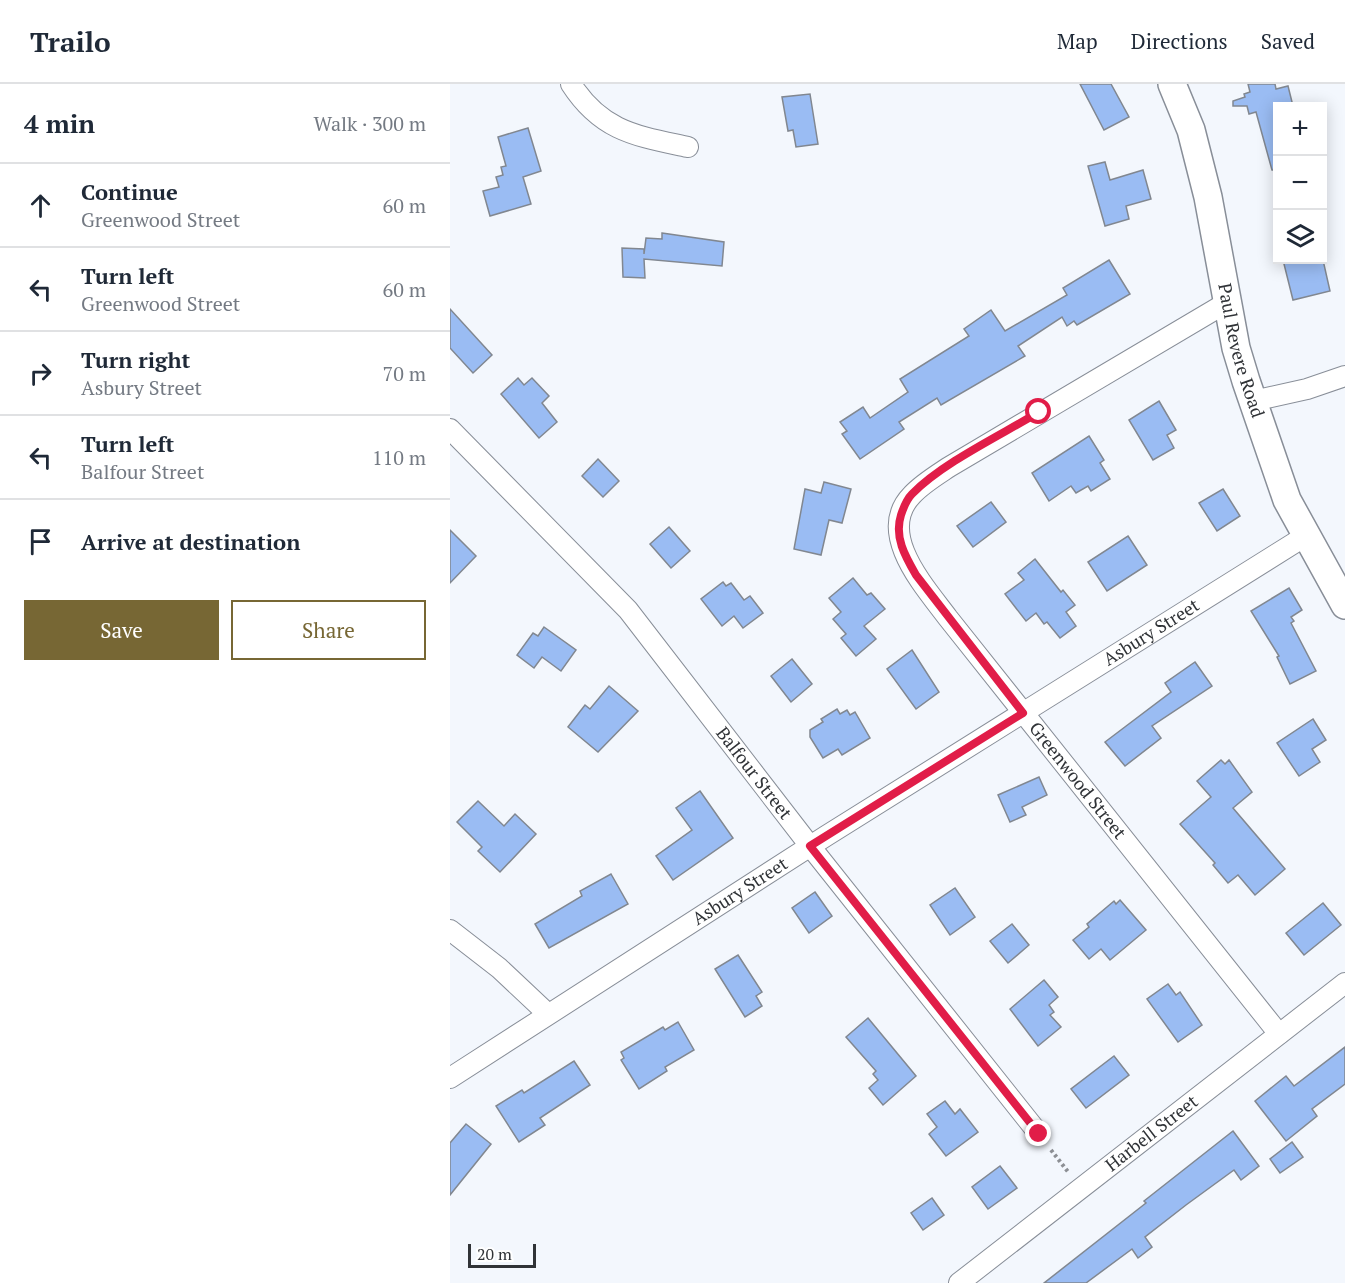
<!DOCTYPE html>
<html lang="en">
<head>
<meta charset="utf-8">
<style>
	:root { --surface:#fff; --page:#f2f2f3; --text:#1f2937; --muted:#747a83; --line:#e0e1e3; --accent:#776734 }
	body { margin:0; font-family:"PT Serif",serif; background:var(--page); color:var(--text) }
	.controls { position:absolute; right:18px; top:18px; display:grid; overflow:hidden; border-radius:0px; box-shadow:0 3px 15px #0003 }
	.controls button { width:54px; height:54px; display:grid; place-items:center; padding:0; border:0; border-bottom:2px solid var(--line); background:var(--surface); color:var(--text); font:30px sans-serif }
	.scale { position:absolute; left:18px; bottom:15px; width:68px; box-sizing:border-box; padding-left:6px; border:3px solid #303337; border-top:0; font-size:16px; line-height:21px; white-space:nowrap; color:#303337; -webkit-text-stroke:4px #fff; paint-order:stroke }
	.stop { position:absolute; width:18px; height:18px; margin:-14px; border:4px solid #e11d48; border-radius:50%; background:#fff }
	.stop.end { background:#e11d48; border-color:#fff; box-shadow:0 2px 6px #0008 }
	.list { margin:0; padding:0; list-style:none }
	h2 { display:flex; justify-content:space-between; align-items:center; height:78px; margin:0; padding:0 24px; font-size:26px }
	h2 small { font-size:20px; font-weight:400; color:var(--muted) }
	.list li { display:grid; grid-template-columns:39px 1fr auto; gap:18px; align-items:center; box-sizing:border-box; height:84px; padding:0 24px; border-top:2px solid var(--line) }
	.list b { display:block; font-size:22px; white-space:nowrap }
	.list p { margin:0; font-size:20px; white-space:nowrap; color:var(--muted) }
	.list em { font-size:20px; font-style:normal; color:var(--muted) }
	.actions { display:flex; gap:12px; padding:18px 24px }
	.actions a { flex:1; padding:14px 0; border:2px solid var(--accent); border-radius:0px; text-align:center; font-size:21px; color:var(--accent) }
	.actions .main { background:var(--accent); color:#fff }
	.icon { flex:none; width:33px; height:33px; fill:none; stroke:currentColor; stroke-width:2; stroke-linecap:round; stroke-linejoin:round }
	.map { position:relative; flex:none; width:895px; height:1199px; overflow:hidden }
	header { display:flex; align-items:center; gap:36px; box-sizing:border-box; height:84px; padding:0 30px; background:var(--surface); border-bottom:2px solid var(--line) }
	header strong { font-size:28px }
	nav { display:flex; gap:33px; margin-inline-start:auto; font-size:21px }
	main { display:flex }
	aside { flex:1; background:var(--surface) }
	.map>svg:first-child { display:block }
	.building { fill:#9abcf3; stroke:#818790; stroke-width:1.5 }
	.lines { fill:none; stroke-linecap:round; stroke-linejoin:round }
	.street-casing { stroke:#888e98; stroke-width:22 }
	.secondary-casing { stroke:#888e98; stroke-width:30 }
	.path { stroke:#8c8f94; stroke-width:4; stroke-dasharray:3 3; stroke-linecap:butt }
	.street { stroke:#fff; stroke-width:20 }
	.secondary { stroke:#fff; stroke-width:27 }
	.route { stroke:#e11d48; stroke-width:8 }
	.labels { text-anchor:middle; stroke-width:6; stroke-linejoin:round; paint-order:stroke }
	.street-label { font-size:18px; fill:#303337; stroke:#fff }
</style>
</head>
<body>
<header>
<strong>Trailo</strong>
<nav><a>Map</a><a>Directions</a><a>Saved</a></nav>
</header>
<main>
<aside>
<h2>4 min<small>Walk · 300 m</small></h2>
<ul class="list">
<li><svg class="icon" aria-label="ahead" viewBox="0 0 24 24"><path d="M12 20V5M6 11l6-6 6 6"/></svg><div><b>Continue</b><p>Greenwood Street</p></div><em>60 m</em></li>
<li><svg class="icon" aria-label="left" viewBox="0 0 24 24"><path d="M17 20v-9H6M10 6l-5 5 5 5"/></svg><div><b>Turn left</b><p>Greenwood Street</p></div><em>60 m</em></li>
<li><svg class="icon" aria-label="right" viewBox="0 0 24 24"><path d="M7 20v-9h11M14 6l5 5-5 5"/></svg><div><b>Turn right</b><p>Asbury Street</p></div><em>70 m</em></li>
<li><svg class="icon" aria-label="left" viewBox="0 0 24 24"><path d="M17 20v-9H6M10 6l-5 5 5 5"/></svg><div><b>Turn left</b><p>Balfour Street</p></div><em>110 m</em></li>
<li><svg class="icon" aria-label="arrive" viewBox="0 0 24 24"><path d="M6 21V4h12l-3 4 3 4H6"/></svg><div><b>Arrive at destination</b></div></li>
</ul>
<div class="actions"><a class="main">Save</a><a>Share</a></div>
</aside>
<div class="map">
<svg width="895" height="1199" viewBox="0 0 895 1199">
	<rect width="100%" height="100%" fill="#f3f7fd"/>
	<g class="building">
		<path d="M630,0H661L679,33L654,46Z"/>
		<path d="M798,0H825L826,5L838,2L843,22H828V86H822L806,28L799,30L797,22H783V17L795,13L794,10L800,8Z"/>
		<path d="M360,10L368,60L346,63L343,46L338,47L332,13Z"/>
		<path d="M78,44L91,87L73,93L81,120L40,132L33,107L49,103L46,93L53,91L51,83L56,82L48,53Z"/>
		<path d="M655,78L660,96L693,86L701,115L676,122L679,135L655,142L638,82Z"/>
		<path d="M212,149L274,158L272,182L194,175L195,194L173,193L172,164L194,165V170L196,154L212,155Z"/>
		<path d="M659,176L680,210L627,241L624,237L617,242L612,233L568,262L575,272L491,321L487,314L449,338L454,345L410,375L392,350L397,347L390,338L413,323L420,334L458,308L450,295L519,252L514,245L541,226L555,247L617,211L613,204Z"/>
		<path d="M833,176H873L880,207L843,216Z"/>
		<path d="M0,225L42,271L23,289L0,264Z"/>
		<path d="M68,294L74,301L82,294L99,312L92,319L107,338L89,354L51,310Z"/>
		<path d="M709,317L726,346L717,351L724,364L703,376L679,336Z"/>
		<path d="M639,352L654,376L650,379L660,395L641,407L638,402L626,409L621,402L599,417L582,389Z"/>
		<path d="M148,375L169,397L153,413L132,392Z"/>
		<path d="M374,398L401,405L392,439L379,436L371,471L344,465L355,405L371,409Z"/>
		<path d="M773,405L790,432L767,447L749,419Z"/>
		<path d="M541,418L556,438L523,463L507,442Z"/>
		<path d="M219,443L240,467L221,484L200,460Z"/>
		<path d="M0,446L26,472L0,499Z"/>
		<path d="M678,452L697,481L657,507L638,478Z"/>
		<path d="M585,475L611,508L613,506L625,521L616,528L626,542L610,554L597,538L594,540L586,529L576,537L555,510L574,496L568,489Z"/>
		<path d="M403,494L417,511L421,509L435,525L414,542L426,555L406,572L391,554L396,550L383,535L391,528L379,514Z"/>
		<path d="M273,498L276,502L281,499L294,516L300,512L313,529L293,544L284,532L272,542L251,515Z"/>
		<path d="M839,504L852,526L841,533L844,537L841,539L866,587L840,600L827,573L829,572L801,527Z"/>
		<path d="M94,543L126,566L111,587L92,573L84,584L67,571L83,549L88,552Z"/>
		<path d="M462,566L489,608L466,625L437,585Z"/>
		<path d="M342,575L362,600L341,618L321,592Z"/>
		<path d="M745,578L762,602L702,642L711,654L675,682L655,658L721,608L715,599Z"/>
		<path d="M159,602L188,627L148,668L118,643L135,621L140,625Z"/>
		<path d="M387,625L390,630L397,626L400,631L405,628L420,654L392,671L388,665L373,674L360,653V646L373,638L371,635Z"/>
		<path d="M863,635L876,656L862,665L870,678L849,692L827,659Z"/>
		<path d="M771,676L775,680L779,676L802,708L783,724L835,785L805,811L788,791L778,799L763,781L765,779L730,740L761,713L747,697Z"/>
		<path d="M589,693L597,711L572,723L576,731L560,738L548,711Z"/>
		<path d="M250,707L283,754L223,796L206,772L242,746L226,724Z"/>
		<path d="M28,717L54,742L65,730L86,750L50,788L28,767L32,763L7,738Z"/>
		<path d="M161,790L178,820L99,864L85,840L132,812L130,807Z"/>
		<path d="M505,804L525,833L500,851L480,821Z"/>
		<path d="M365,808L382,832L359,849L342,824Z"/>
		<path d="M670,816L696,846L660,876L651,865L639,875L623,856L639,843L637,840L664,817L666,820Z"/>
		<path d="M873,819L891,841L854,871L836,849Z"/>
		<path d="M562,840L579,861L558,879L540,857Z"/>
		<path d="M288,871L312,908L306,912L312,922L295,933L265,885Z"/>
		<path d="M594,896L608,913L599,921L604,928L600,931L611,943L588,962L560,925Z"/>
		<path d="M718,900L726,911L730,908L752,941L728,958L697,915Z"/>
		<path d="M418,934L466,992L433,1021L419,1004L428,996L423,990L426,987L396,953Z"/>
		<path d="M228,938L244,966L215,983L217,987L189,1005L171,976L174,974L171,968L213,943L215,946Z"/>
		<path d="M895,963V1000L862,1025L867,1032L836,1057L805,1017L836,992L844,1002Z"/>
		<path d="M664,972L679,991L636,1024L621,1005Z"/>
		<path d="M124,977L140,1001L90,1034L95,1041L69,1058L46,1022L72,1006L74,1009Z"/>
		<path d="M495,1017L505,1030L510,1025L528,1048L496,1072L479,1050L487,1043L477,1030Z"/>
		<path d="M16,1040L41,1060L0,1111V1059Z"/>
		<path d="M783,1047L809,1082L791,1096L784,1086L736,1121L695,1153L702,1163L688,1174L682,1165L636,1199H594L696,1119L694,1117Z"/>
		<path d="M842,1058L853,1073L830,1089L820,1075Z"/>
		<path d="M550,1082L567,1104L538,1125L522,1103Z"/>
		<path d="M482,1114L494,1131L473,1146L461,1129Z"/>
	</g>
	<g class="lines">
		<defs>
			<g id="street">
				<path d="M121,0C152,48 187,52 238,63"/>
				<path id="s1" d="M776,219L499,383C487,391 472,400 462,411C425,449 475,503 498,534L829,950"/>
				<path d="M803,317L857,305L895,292"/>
				<path id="s2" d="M0,345L178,526L360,762L589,1050"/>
				<path d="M0,846L49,884L98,930"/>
				<path id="s3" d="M0,994L376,752L857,451"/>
				<path id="s4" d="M509,1199L895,899"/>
			</g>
			<g id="secondary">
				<path id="s5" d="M722,0L741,46L758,113L786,264L796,297L837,416L895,521"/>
			</g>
		</defs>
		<use href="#street" class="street-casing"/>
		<use href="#secondary" class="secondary-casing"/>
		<path class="path" d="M601,1066L619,1089"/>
		<use href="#street" class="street"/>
		<use href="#secondary" class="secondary"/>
	</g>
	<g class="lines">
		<path class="route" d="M589,328C551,351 492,379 462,410C457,415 453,425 451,431C444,453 455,472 466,491L573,629L360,762L589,1050"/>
	</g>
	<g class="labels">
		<g class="street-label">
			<text dy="6" stroke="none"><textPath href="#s5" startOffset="276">Paul Revere Road</textPath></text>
			<text dy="6" stroke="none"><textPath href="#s3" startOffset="831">Asbury Street</textPath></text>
			<text dy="6" stroke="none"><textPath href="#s2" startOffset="460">Balfour Street</textPath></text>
			<text dy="6" stroke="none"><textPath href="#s1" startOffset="717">Greenwood Street</textPath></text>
			<text dy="6" stroke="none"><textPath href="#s3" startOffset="345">Asbury Street</textPath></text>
			<text dy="6" stroke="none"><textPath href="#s4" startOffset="244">Harbell Street</textPath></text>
		</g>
	</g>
</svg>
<div class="controls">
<button>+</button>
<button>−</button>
<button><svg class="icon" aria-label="layers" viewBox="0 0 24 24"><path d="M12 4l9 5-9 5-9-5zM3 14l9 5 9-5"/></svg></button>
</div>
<div class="scale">20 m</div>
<div class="stop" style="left:589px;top:328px"></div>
<div class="stop end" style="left:589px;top:1050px"></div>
</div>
</main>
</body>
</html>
